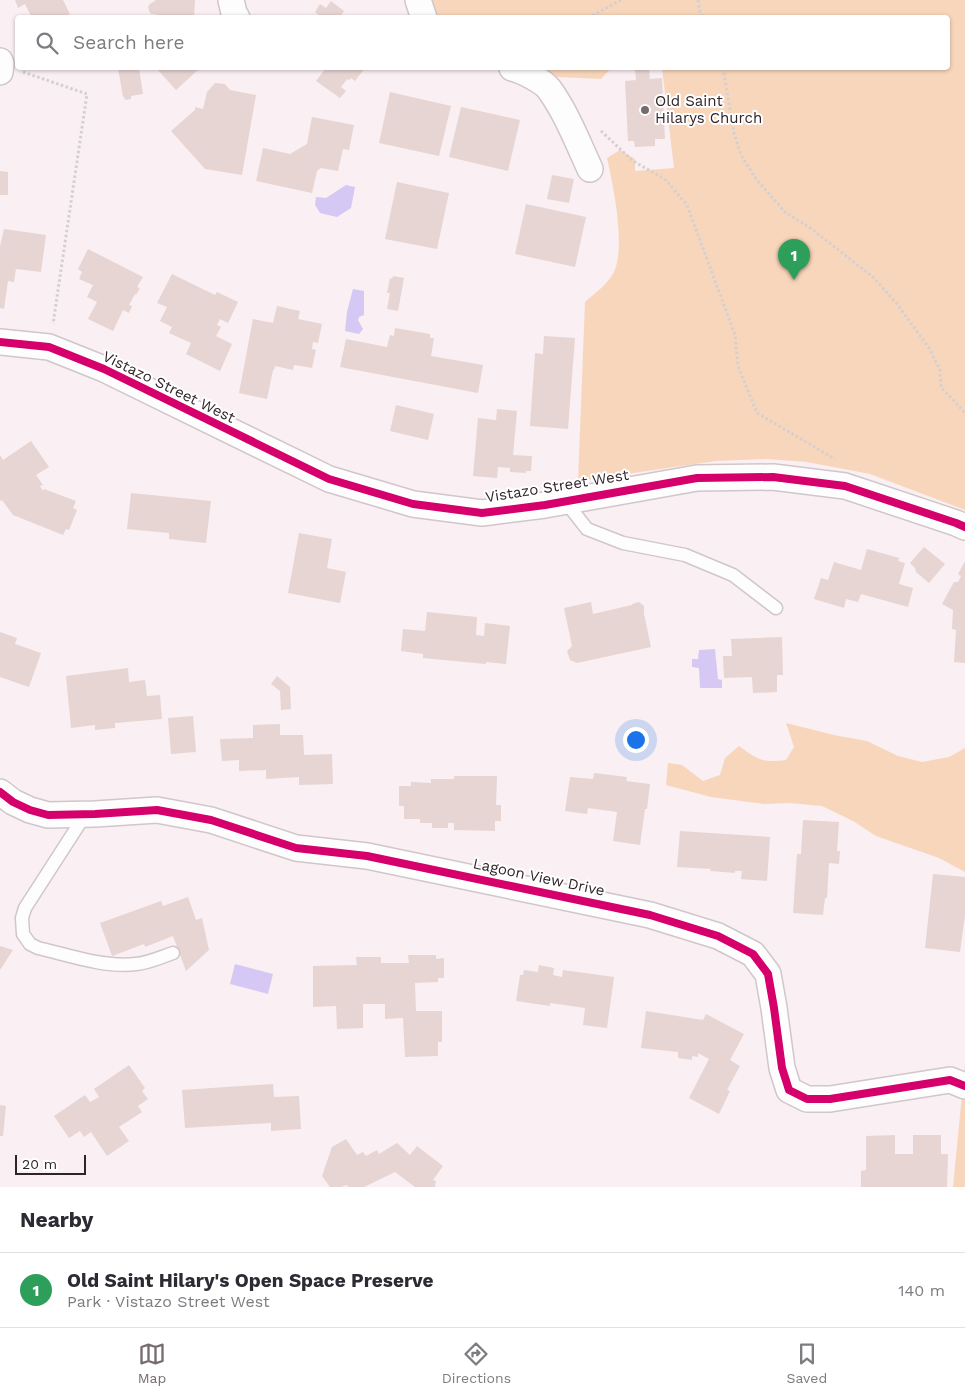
<!DOCTYPE html>
<html lang="en">
<head>
<meta charset="utf-8">
<style>
	:root { --surface:#fff; --page:#f7f7f7; --text:#2b2b33; --muted:#7c7c81; --line:#e1e1e2; --accent:#766b6e }
	body { margin:0; font-family:"Work Sans",sans-serif; background:var(--page); color:var(--text) }
	.scale { position:absolute; left:15px; bottom:12px; width:71px; box-sizing:border-box; padding-left:5px; border:2px solid #2f2427; border-top:0; font-size:14px; line-height:18px; white-space:nowrap; color:#2f2427; -webkit-text-stroke:4px #fff; paint-order:stroke }
	.you { position:absolute; left:635px; top:739px; width:18px; height:18px; margin:-12px; border:4px solid #fff; border-radius:50%; background:#1a73e8; box-shadow:0 0 0 8px #1a73e833 }
	.badge { display:grid; place-items:center; width:32px; height:32px; border-radius:50%; background:var(--accent); color:#fff; font-size:16px; font-weight:700 }
	.pin { position:absolute; translate:-50% -41px; filter:drop-shadow(0 1px 2px #0008) }
	.pin::after { content:''; position:absolute; top:26px; width:18px; height:15px; background:inherit; clip-path:polygon(0 0,100% 0,50% 100%) }
	.list { margin:0; padding:0; list-style:none }
	h2 { display:flex; justify-content:space-between; align-items:center; height:65px; margin:0; padding:0 20px; font-size:21px }
	h2 small { font-size:16px; font-weight:400; color:var(--muted) }
	.list li { display:grid; grid-template-columns:32px 1fr auto; gap:15px; align-items:center; box-sizing:border-box; height:75px; padding:0 20px; border-top:1px solid var(--line) }
	.list b { display:block; font-size:19px; white-space:nowrap }
	.list p { margin:0; font-size:16px; white-space:nowrap; color:var(--muted) }
	.list em { font-size:16px; font-style:normal; color:var(--muted) }
	.icon { flex:none; width:28px; height:28px; fill:none; stroke:currentColor; stroke-width:2; stroke-linecap:round; stroke-linejoin:round }
	.map { position:relative; flex:none; width:965px; height:1187px; overflow:hidden }
	.search { position:absolute; background:var(--surface); box-shadow:0 1px 4px #0004; left:15px; right:15px; top:15px; height:55px; display:flex; align-items:center; gap:12px; box-sizing:border-box; padding:0 18px; border-radius:5px; color:var(--muted); font-size:19px }
	.sheet { height:140px; background:var(--surface) }
	nav { display:flex; justify-content:space-around; align-items:center; box-sizing:border-box; height:70px; border-top:1px solid var(--line); background:var(--surface); font-size:14px; color:var(--muted) }
	nav a { display:grid; justify-items:center; gap:2px }
	nav .on { color:var(--accent) }
	.map>svg:first-child { display:block }
	.green { fill:#f8d6bb }
	.water { fill:#d6c8f5 }
	.building { fill:#e7d5d3 }
	.lines { fill:none; stroke-linecap:round; stroke-linejoin:round }
	.service-casing { stroke:#d1c6c9; stroke-width:15 }
	.minor-casing { stroke:#d1c6c9; stroke-width:28 }
	.path { stroke:#d4d0d1; stroke-width:3; stroke-dasharray:2.5 2.5; stroke-linecap:butt }
	.service { stroke:#fefdfd; stroke-width:12 }
	.minor { stroke:#fefdfd; stroke-width:25 }
	.cycleway-casing { stroke:#fff; stroke-width:11 }
	.cycleway { stroke:#d6006c; stroke-width:8 }
	.poi-dot { fill:#766b6e; stroke:#fff; stroke-width:2 }
	.labels { text-anchor:middle; stroke-width:4; stroke-linejoin:round; paint-order:stroke }
	.poi-label { font-size:15px; fill:#2f2427; stroke:#fff; text-anchor:start }
	.street-label { font-size:15px; fill:#2f2427; stroke:#fff }
</style>
</head>
<body>
<div class="map">
<svg width="965" height="1187" viewBox="0 0 965 1187">
	<rect width="100%" height="100%" fill="#faeff2"/>
	<g class="green">
		<path d="M428,0H965V510L870,474L807,462L767,459L716,461L578,481L585,302C595,293 608,284 614,272C626,246 613,185 607,158L620,150L635,159V171L674,168L662,68H948V18H435Z"/>
		<path d="M543,68H611L601,79L557,77Z"/>
		<path d="M786,723L834,735L867,741L898,756L922,762L949,757L965,748V872L939,858L876,836L853,821L822,806L790,803L764,804L711,797L666,785L668,763L682,765L703,781L720,775L725,758L739,746C758,760 763,763 786,760L794,747Z"/>
		<path d="M965,1064V1187H953Z"/>
	</g>
	<g class="water">
		<path d="M346,185L355,187L351,208L337,217L320,213L315,205L316,197L326,198Z"/>
		<path d="M353,289L364,291V315L359,317L358,320L363,329L359,334L345,331L347,312Z"/>
		<path d="M715,649L718,679L722,680V688H700L699,668L692,667V659H698L699,650Z"/>
		<path d="M235,964L273,974L268,994L230,984Z"/>
	</g>
	<g class="building">
		<path d="M15,0H63L70,14L62,18H32L25,4L18,8Z"/>
		<path d="M156,0H195L194,18H159L156,14H151L149,11L148,7L150,4Z"/>
		<path d="M331,1L344,11L339,18H319L320,16L315,12L320,4L326,8Z"/>
		<path d="M118,68H139L143,94L131,96V99L125,100L124,97H123Z"/>
		<path d="M156,68H198L199,69L176,90Z"/>
		<path d="M326,68H365L355,81L351,78L349,80L347,79L341,87L346,91L340,98L316,81Z"/>
		<path d="M649,69L650,79L662,78L665,139H655V146L635,147L634,141H628L625,81L636,80L635,70Z"/>
		<path d="M215,83L225,84L230,90L256,95L242,175L205,169L171,131L195,110V107L203,109L207,92Z"/>
		<path d="M390,92L451,106L439,156L379,143Z"/>
		<path d="M461,107L520,120L508,171L449,157Z"/>
		<path d="M312,117L354,125L349,150L343,149L338,171L321,168L317,171L312,193L256,181L263,148L290,154L307,144Z"/>
		<path d="M0,171L8,172V195H0Z"/>
		<path d="M552,175L574,179L569,203L547,199Z"/>
		<path d="M397,182L449,193L437,249L385,239Z"/>
		<path d="M526,204L586,217L575,267L515,254Z"/>
		<path d="M4,229L46,235L41,272L16,269L14,282L8,281L4,309L0,308V246Z"/>
		<path d="M88,249L143,277L137,287L140,288L136,295L135,294L129,305L132,306L129,313L123,310L113,331L88,319L97,302L87,297L93,285L79,279L82,272L78,269Z"/>
		<path d="M172,274L215,295L217,292L238,302L228,323L220,319L217,325L221,327L216,336L232,344L220,371L186,354L191,343L169,333L172,327L160,321L167,307L157,303Z"/>
		<path d="M393,276L404,278L398,311L387,309L390,293H387L390,278L392,279Z"/>
		<path d="M277,306L300,311L298,319L322,324L318,343L313,342L312,349L316,350L312,368L294,365L293,370L275,366L274,370H273L267,399L239,393L253,319L273,323Z"/>
		<path d="M395,328L430,334V338H434L431,356L483,365L478,393L340,367L346,339L387,347L390,335L394,336Z"/>
		<path d="M544,336L575,338L568,429L530,426L535,353L543,354Z"/>
		<path d="M396,405L434,414L428,440L390,431Z"/>
		<path d="M497,409L517,411L513,455L532,456L531,471H526V473L510,472V468L498,467L497,478L473,476L478,418L496,420Z"/>
		<path d="M31,441L49,467L36,475L43,485L40,486L43,491L44,489L76,501L73,508L77,510L69,530L66,529L63,535L13,515L2,500L0,501V455L3,460Z"/>
		<path d="M131,493L211,501L206,543L169,539V533L127,529Z"/>
		<path d="M299,533L332,539L327,568L346,572L340,603L288,593Z"/>
		<path d="M924,547L945,564L929,583L916,572L915,568L910,563Z"/>
		<path d="M867,549L899,558L898,561L905,563L899,584L913,588L908,607L861,594L858,602L846,599L844,608L814,599L821,578L828,580L834,562L861,570Z"/>
		<path d="M965,561V663L954,662L956,630L952,629L953,610L942,604L954,582H958L961,576L958,574Z"/>
		<path d="M591,602L593,614L632,605V604L639,602L644,606V614L651,647L577,663L570,660L567,651L572,646L564,608Z"/>
		<path d="M427,612L477,617L476,635L484,636L485,623L510,626L506,664L486,662V664L423,658V654L401,651L403,629L425,631Z"/>
		<path d="M0,632L17,638L15,644L41,653L29,687L0,677Z"/>
		<path d="M782,637L783,675H777V692L753,693L752,677L724,678L723,656H732L731,639Z"/>
		<path d="M128,668L129,682L145,680L147,696L160,695L162,719L115,723V728L95,730V725L71,728L66,676Z"/>
		<path d="M277,676L290,687L291,709L281,710L280,691L271,684Z"/>
		<path d="M193,716L196,752L171,754L168,718Z"/>
		<path d="M280,724V735H303L304,755L332,754L333,784L299,785V777L266,779V770L239,771V760L222,761L220,739L253,738V725Z"/>
		<path d="M594,773L627,777L626,781L650,784L647,809H645L640,845L613,841L617,812L588,808L587,814L565,811L570,777L593,779Z"/>
		<path d="M454,776H497L496,805H501V821H495V831L454,830V823H448V828H432V823H420V819H404V806H399V786H411V782L431,783V779H454Z"/>
		<path d="M803,820L839,822L837,851H840L839,864L829,863L827,898H825L823,915L793,913L797,854H801Z"/>
		<path d="M680,831L770,837L767,881L741,879L742,871H735V873L710,871L711,869L677,867Z"/>
		<path d="M933,874L965,877V915L960,952L925,948Z"/>
		<path d="M188,897L196,920L202,918L209,950L186,971L173,936L145,947L144,944L112,956L100,923L161,901L163,906Z"/>
		<path d="M0,946L13,950L0,970Z"/>
		<path d="M408,955H436V959L444,958V978H438V982L415,983L416,1011H442V1042H438V1056L405,1057L403,1018L385,1019V1004H363V1028L337,1029L336,1006L313,1007V966L357,965L356,957H381V963H409Z"/>
		<path d="M539,965L554,968L553,975L562,977L563,970L614,977L607,1028L583,1025L585,1008L550,1003V1006L516,1001L520,975H523L524,970L538,972Z"/>
		<path d="M646,1011L703,1020L706,1014L744,1034L730,1060L740,1066L727,1090L730,1091L719,1114L689,1098L709,1059L698,1053V1057L692,1056V1060L678,1058V1052L641,1048Z"/>
		<path d="M129,1065L145,1088L142,1091L148,1099L138,1106L142,1112L119,1127L129,1141L107,1156L91,1132L84,1137L80,1131L69,1138L54,1116L85,1095L90,1102L99,1097L94,1089Z"/>
		<path d="M273,1084L274,1097L299,1096L301,1129L271,1131V1123L185,1128L182,1090Z"/>
		<path d="M0,1105L6,1106L3,1136H0Z"/>
		<path d="M895,1135V1154H913V1135H941V1154H948L947,1187H861V1171L866,1170V1136Z"/>
		<path d="M346,1139L357,1155L363,1152L366,1156L377,1150L379,1154L397,1143L410,1155L417,1146L443,1166L433,1180L436,1181L435,1187H415L395,1172L364,1187H348L347,1185L341,1187H330L322,1176L332,1147Z"/>
	</g>
	<g class="lines">
		<defs>
			<g id="service">
				<path d="M565,501L587,529L623,543L685,555L733,575L776,608"/>
				<path d="M85,815L25,908L22,918L23,934L30,944L38,948C68,955 105,968 136,964C149,963 161,957 173,953"/>
			</g>
			<g id="minor">
				<path d="M231,0L234,13L237,18"/>
				<path d="M418,0L424,18"/>
				<path d="M0,61L1,64L0,72"/>
				<path d="M512,68C521,70 543,81 549,89C566,112 578,143 590,169"/>
				<path d="M0,342L49,347L104,369L329,479L413,504L482,513L545,505L697,478L773,477L845,486L956,523L965,527"/>
				<path d="M0,792L13,802L30,810L48,815L95,814L157,810L211,820L296,848L367,856L650,915L718,936L753,954L768,974L774,1008L782,1068L789,1090L807,1099H830L950,1080L965,1086"/>
			</g>
		</defs>
		<use href="#service" class="service-casing"/>
		<use href="#minor" class="minor-casing"/>
		<g class="path">
			<path d="M698,0L700,12L704,18"/>
			<path d="M588,18L621,0"/>
			<path d="M723,68L734,133L741,155L756,179L786,213L809,227L873,277L897,304L929,348L940,370L941,387L965,413"/>
			<path d="M23,72L87,94L53,324"/>
			<path d="M601,131L633,161L666,180L687,205L735,335L738,366L757,413L835,459"/>
		</g>
		<use href="#service" class="service"/>
		<use href="#minor" class="minor"/>
		<defs>
			<g id="cycleway">
				<path d="M0,342L49,347L104,369L329,479L413,504L482,513L545,505L697,478L773,477L845,486L956,523L965,527"/>
				<path d="M0,792L13,802L30,810L48,815L95,814L157,810L211,820L296,848L367,856L650,915L718,936L753,954L768,974L774,1008L782,1068L789,1090L807,1099H830L950,1080L965,1086"/>
			</g>
		</defs>
		<use href="#cycleway" class="cycleway-casing"/>
		<use href="#cycleway" class="cycleway"/>
	</g>
	<circle class="poi-dot" cx="645" cy="110" r="5"/>
	<g class="labels">
		<g class="poi-label">
			<text x="655" y="106">Old Saint<tspan x="655" dy="17">Hilarys Church</tspan></text>
		</g>
		<g class="street-label">
			<text transform="translate(169 387) rotate(26)" y="5">Vistazo Street West</text>
			<text transform="translate(557 486) rotate(-9)" y="5">Vistazo Street West</text>
			<text transform="translate(539 877) rotate(12)" y="5">Lagoon View Drive</text>
		</g>
	</g>
</svg>
<div class="scale">20 m</div>
<div class="you"></div>
<div class="pin badge" style="left:794px;top:280px;background:#2e9e5b">1</div>
<div class="search"><svg class="icon" aria-label="search" viewBox="0 0 24 24"><circle cx="10" cy="10" r="6"/><path d="M15 15l6 6"/></svg>Search here</div>
</div>
<section class="sheet">
<h2>Nearby<small></small></h2>
<ul class="list">
<li><span class="badge" style="background:#2e9e5b">1</span><div><b>Old Saint Hilary's Open Space Preserve</b><p>Park · Vistazo Street West</p></div><em>140 m</em></li>
</ul>
</section>
<nav>
<a class="on"><svg class="icon" aria-label="map" viewBox="0 0 24 24"><path d="M3 6l6-2 6 2 6-2v14l-6 2-6-2-6 2zM9 4v14M15 6v14"/></svg>Map</a>
<a><svg class="icon" aria-label="directions" viewBox="0 0 24 24"><path d="M12 3l9 9-9 9-9-9zM9 14v-3h6M13 9l2 2-2 2"/></svg>Directions</a>
<a><svg class="icon" aria-label="saved" viewBox="0 0 24 24"><path d="M7 4h10v16l-5-4-5 4z"/></svg>Saved</a>
</nav>
</body>
</html>
